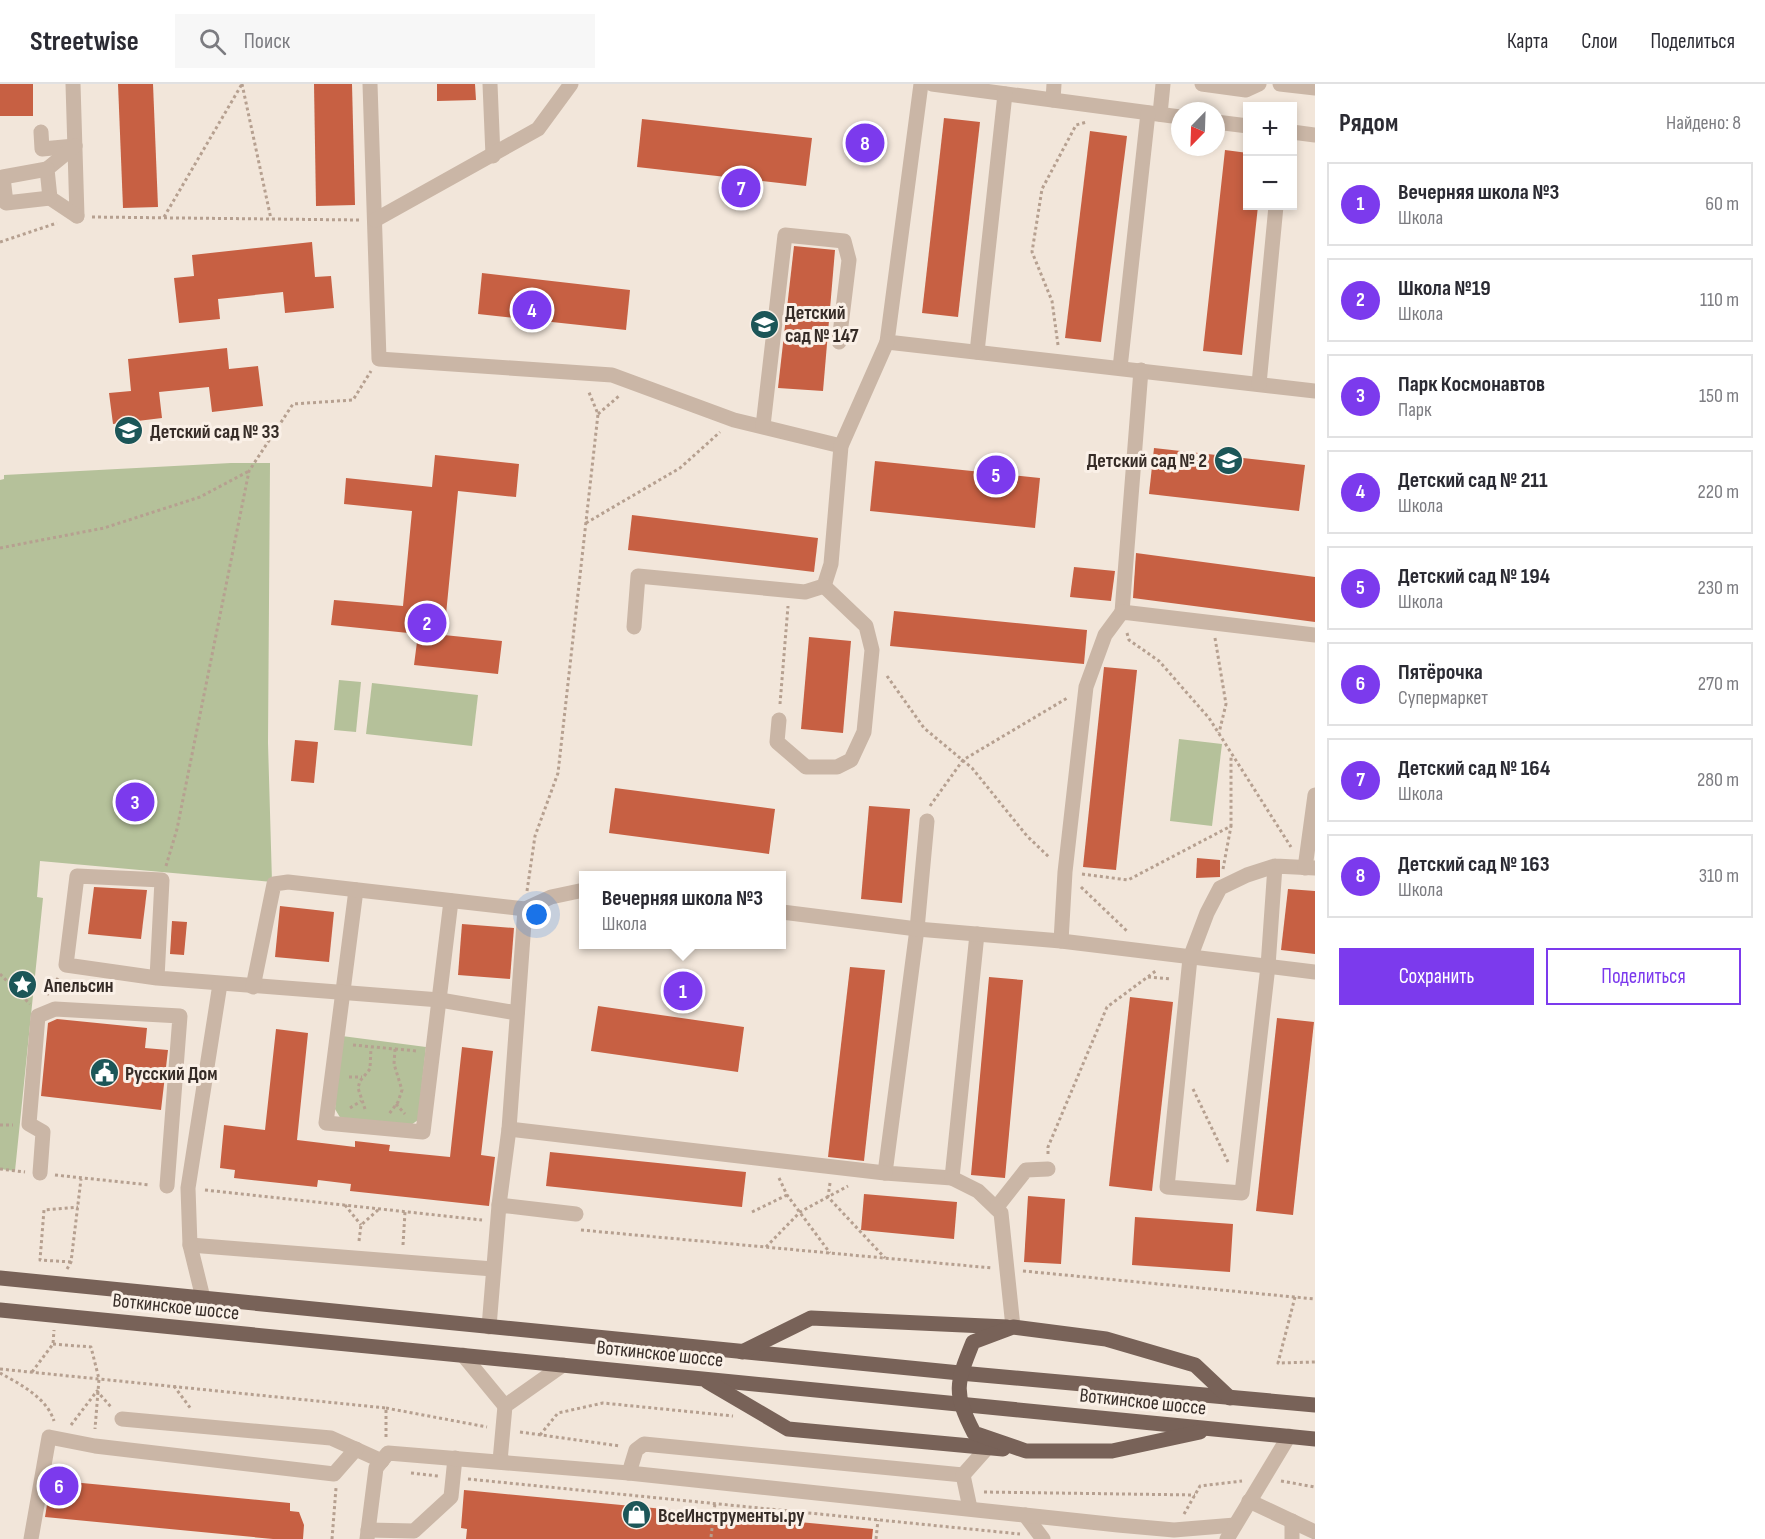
<!DOCTYPE html>
<html lang="ru">
<head>
<meta charset="utf-8">
<style>
	:root { --surface:#fff; --page:#f7f7f7; --text:#2b2b33; --muted:#7c7c81; --line:#e1e1e2; --accent:#7c3aed }
	body { margin:0; font-family:"Sofia Sans Condensed",sans-serif; background:var(--page); color:var(--text) }
	.controls { position:absolute; right:18px; top:18px; display:grid; overflow:hidden; border-radius:0px; box-shadow:0 3px 9px #0003 }
	.controls button { width:54px; height:54px; display:grid; place-items:center; padding:0; border:0; border-bottom:2px solid var(--line); background:var(--surface); color:var(--text); font:30px sans-serif }
	.compass { position:absolute; left:1171px; top:18px; width:54px; height:54px; border-radius:50%; background:var(--surface); box-shadow:0 3px 9px #0003; rotate:203deg }
	.you { position:absolute; left:537px; top:831px; width:21px; height:21px; margin:-15px; border:4px solid #fff; border-radius:50%; background:#1a73e8; box-shadow:0 0 0 9px #1a73e833 }
	.badge { display:grid; place-items:center; width:39px; height:39px; border-radius:50%; background:var(--accent); color:#fff; font-size:20px; font-weight:700 }
	.pin { position:absolute; translate:-50% -50%; border:3px solid #fff; box-shadow:0 2px 6px #0006 }
	.popup { position:absolute; left:579px; top:787px; width:207px; height:78px; box-sizing:border-box; display:grid; place-content:center; border-radius:0px; background:var(--surface); filter:drop-shadow(0 2px 4px #0005); font-size:20px; white-space:nowrap; color:var(--muted) }
	.popup b { font-size:22px; color:var(--text) }
	.popup::after { content:''; position:absolute; left:50%; top:100%; margin-left:-12px; border:12px solid transparent; border-top-color:var(--surface) }
	.list { margin:0; padding:0; list-style:none }
	h2 { display:flex; justify-content:space-between; align-items:center; height:78px; margin:0; padding:0 24px; font-size:26px }
	h2 small { font-size:20px; font-weight:400; color:var(--muted) }
	.list li { display:grid; grid-template-columns:39px 1fr auto; gap:18px; align-items:center; box-sizing:border-box; height:84px; margin:0 12px 12px; padding:0 12px; border:2px solid var(--line); border-radius:0px }
	.list b { display:block; font-size:22px; white-space:nowrap }
	.list p { margin:0; font-size:20px; white-space:nowrap; color:var(--muted) }
	.list em { font-size:20px; font-style:normal; color:var(--muted) }
	.actions { display:flex; gap:12px; padding:18px 24px }
	.actions a { flex:1; padding:14px 0; border:2px solid var(--accent); border-radius:0px; text-align:center; font-size:21px; color:var(--accent) }
	.actions .main { background:var(--accent); color:#fff }
	.icon { flex:none; width:33px; height:33px; fill:none; stroke:currentColor; stroke-width:2; stroke-linecap:round; stroke-linejoin:round }
	.map { position:relative; flex:none; width:1315px; height:1455px; overflow:hidden }
	header { display:flex; align-items:center; gap:36px; box-sizing:border-box; height:84px; padding:0 30px; background:var(--surface); border-bottom:2px solid var(--line) }
	header strong { font-size:28px }
	nav { display:flex; gap:33px; margin-inline-start:auto; font-size:21px }
	.search { width:420px; height:54px; background:var(--page); display:flex; align-items:center; gap:15px; box-sizing:border-box; padding:0 21px; border-radius:0px; color:var(--muted); font-size:22px }
	main { display:flex }
	aside { flex:1; background:var(--surface) }
	.map>svg:first-child { display:block }
	.green { fill:#b5c19a }
	.building { fill:#c76043 }
	.lines { fill:none; stroke-linecap:round; stroke-linejoin:round }
	.path { stroke:#b6a090; stroke-width:3; stroke-dasharray:3 3; stroke-linecap:butt }
	.minor { stroke:#cab6a6; stroke-width:15 }
	.major { stroke:#786258; stroke-width:15 }
	.labels { text-anchor:middle; stroke-width:6; stroke-linejoin:round; paint-order:stroke }
	.poi-label { font-size:20px; font-weight:bold; fill:#362c27; stroke:#faf0e7; text-anchor:start }
	.street-label { font-size:20px; fill:#362c27; stroke:#faf0e7 }
</style>
</head>
<body>
<header>
<strong>Streetwise</strong>
<div class="search"><svg class="icon" aria-label="search" viewBox="0 0 24 24"><circle cx="10" cy="10" r="6"/><path d="M15 15l6 6"/></svg>Поиск</div>
<nav><a>Карта</a><a>Слои</a><a>Поделиться</a></nav>
</header>
<main>
<div class="map">
<svg width="1315" height="1455" viewBox="0 0 1315 1455">
	<rect width="100%" height="100%" fill="#f2e6da"/>
	<g class="green">
		<path d="M231,379H270L268,659L272,798L40,777L37,813L43,814L15,1087L0,1085V396L4,395V391Z"/>
		<path d="M339,596L361,598L356,648L334,646Z"/>
		<path d="M372,599L478,611L472,662L366,650Z"/>
		<path d="M1179,655L1222,660L1212,742L1170,737Z"/>
		<path d="M342,952L426,963L418,1036L411,1041L341,1035L335,1025Z"/>
	</g>
	<g class="building">
		<rect x="0" y="0" width="33" height="32"/>
		<path d="M118,0H153L158,123L123,124Z"/>
		<path d="M314,0H352L355,121L316,122Z"/>
		<path d="M437,0H475L476,16L437,17Z"/>
		<path d="M944,34L980,38L958,233L922,229Z"/>
		<path d="M642,35L812,54L806,102L637,83Z"/>
		<path d="M1090,47L1127,52L1101,258L1065,254Z"/>
		<path d="M1225,66L1248,69V122H1258L1242,271L1203,267Z"/>
		<path d="M312,158L315,193L331,192L334,224L285,229L283,208L218,215L220,235L179,239L174,194L194,192L192,171Z"/>
		<path d="M794,162L835,166L823,307L778,304Z"/>
		<path d="M482,189L630,206L626,246L478,230Z"/>
		<path d="M227,264L229,285L258,282L263,322L212,328L209,303L159,308L162,334L113,340L109,309L131,307L128,275Z"/>
		<path d="M1154,364L1305,381L1299,427L1149,410Z"/>
		<path d="M435,371L519,380L516,413L458,407L444,551L502,557L498,590L414,581L418,550L331,541L334,516L403,522L412,427L344,420L346,394L432,403Z"/>
		<path d="M875,377L1040,394L1035,444L870,427Z"/>
		<path d="M632,431L818,454L814,488L628,466Z"/>
		<path d="M1136,469L1315,493V538L1133,514Z"/>
		<path d="M1074,483L1115,487L1111,517L1070,513Z"/>
		<path d="M894,527L1087,546L1084,580L890,562Z"/>
		<path d="M809,553L851,557L843,649L801,645Z"/>
		<path d="M1104,583L1137,586L1116,786L1083,783Z"/>
		<path d="M295,656L318,658L314,699L291,697Z"/>
		<path d="M615,704L775,725L769,770L609,749Z"/>
		<path d="M869,722L910,725L902,819L861,815Z"/>
		<path d="M1197,774L1220,776V793L1196,794Z"/>
		<path d="M94,803L147,806L141,855L88,850Z"/>
		<path d="M1288,805L1315,807V870L1281,866Z"/>
		<path d="M280,822L334,828L329,878L275,873Z"/>
		<path d="M172,837L187,838L184,871L170,870Z"/>
		<path d="M462,840L514,844L510,895L458,891Z"/>
		<path d="M850,883L885,886L864,1077L828,1073Z"/>
		<path d="M989,893L1023,896L1005,1094L971,1091Z"/>
		<path d="M1130,913L1173,918L1152,1107L1109,1102Z"/>
		<path d="M598,922L744,943L738,988L591,967Z"/>
		<path d="M1277,934L1314,938L1293,1131L1256,1127Z"/>
		<path d="M57,935L147,944L145,964L168,966L161,1026L41,1012L48,939Z"/>
		<path d="M276,945L308,949L297,1056L355,1063V1057L390,1061L389,1067L450,1073L462,963L493,967L481,1071L495,1073L489,1122L350,1107L351,1100L318,1096L317,1103L234,1094L235,1086L220,1084L224,1041L265,1046Z"/>
		<path d="M550,1068L746,1088L742,1123L546,1102Z"/>
		<path d="M864,1110L957,1118L954,1155L861,1146Z"/>
		<path d="M1028,1112L1065,1115L1061,1180L1024,1178Z"/>
		<path d="M1135,1133L1233,1140L1230,1188L1132,1181Z"/>
		<path d="M51,1396L290,1419V1427L299,1428L304,1441L303,1455H273L45,1433Z"/>
		<path d="M464,1406L873,1445L872,1455H466L467,1445L461,1444Z"/>
	</g>
	<g class="lines">
		<g class="path">
			<path d="M242,0L271,135"/>
			<path d="M92,133L359,136"/>
			<path d="M164,133L242,0"/>
			<path d="M0,158L57,139"/>
			<path d="M1058,261L1052,217L1032,168L1042,105L1076,41L1087,38"/>
			<path d="M598,330L619,312"/>
			<path d="M586,439L680,384L720,348"/>
			<path d="M0,464L104,444L200,413L249,387"/>
			<path d="M1127,549L1129,556L1159,577L1209,634L1291,763"/>
			<path d="M1215,554L1226,620L1219,649"/>
			<path d="M887,592L924,644L972,684L1027,752L1050,774"/>
			<path d="M780,620L788,522"/>
			<path d="M930,722L963,676L1069,613"/>
			<path d="M166,782L177,745L249,387L293,320L353,316L371,287"/>
			<path d="M1223,785L1231,742"/>
			<path d="M1082,790L1128,796L1231,742V671"/>
			<path d="M1081,803L1128,848"/>
			<path d="M527,807L535,752L558,689L598,330L588,306"/>
			<path d="M0,890L30,920"/>
			<path d="M1148,893L1171,895"/>
			<path d="M47,911L58,894"/>
			<path d="M353,961L395,965L394,980L402,1006L398,1018L389,1030"/>
			<path d="M395,965L417,967"/>
			<path d="M349,993H362"/>
			<path d="M1193,1005L1229,1080"/>
			<path d="M396,1020L405,1030"/>
			<path d="M350,1024L361,1017"/>
			<path d="M365,1025L358,1004L360,997L370,985L371,964"/>
			<path d="M0,1041H13"/>
			<path d="M1048,1070V1063L1107,923L1157,886"/>
			<path d="M0,1085L25,1088"/>
			<path d="M55,1091L150,1101"/>
			<path d="M779,1094L787,1111L830,1169"/>
			<path d="M830,1099L828,1113L885,1174"/>
			<path d="M205,1106L482,1136"/>
			<path d="M345,1121L361,1141"/>
			<path d="M752,1128L787,1111"/>
			<path d="M581,1146L992,1184"/>
			<path d="M359,1157L361,1141L379,1125"/>
			<path d="M403,1161L405,1128"/>
			<path d="M766,1163L800,1128L848,1102"/>
			<path d="M71,1178L40,1176L44,1126L78,1123"/>
			<path d="M67,1185L71,1178L81,1095"/>
			<path d="M1023,1187L1315,1215"/>
			<path d="M1295,1213L1278,1279L1315,1278"/>
			<path d="M53,1260L91,1263L99,1295L95,1345"/>
			<path d="M0,1285L386,1324V1354"/>
			<path d="M32,1288L53,1260L54,1246"/>
			<path d="M0,1289C20,1300 47,1314 54,1337"/>
			<path d="M174,1302L191,1325"/>
			<path d="M386,1324L487,1343"/>
			<path d="M71,1341L97,1307L112,1324"/>
			<path d="M520,1348L620,1362"/>
			<path d="M540,1351L558,1329L603,1319L733,1332"/>
			<path d="M411,1389L438,1392"/>
			<path d="M468,1395L1020,1450"/>
			<path d="M1281,1397L1315,1403"/>
			<path d="M984,1408L1195,1411"/>
			<path d="M1184,1430L1200,1402L1242,1397"/>
			<path d="M711,1453L715,1419"/>
			<path d="M332,1455L336,1404"/>
			<path d="M876,1455L878,1436"/>
		</g>
		<g class="minor">
			<path d="M73,0L77,132"/>
			<path d="M370,0L379,275L612,291L734,336L841,362"/>
			<path d="M490,0L493,72"/>
			<path d="M921,0L887,258L1315,307"/>
			<path d="M932,0L1180,33"/>
			<path d="M1202,0L1246,6L1259,0"/>
			<path d="M1280,0L1315,4"/>
			<path d="M1053,16L1054,0"/>
			<path d="M1160,30L1163,0"/>
			<path d="M1216,38L1248,42"/>
			<path d="M41,48L42,65L75,62"/>
			<path d="M1292,48L1315,51"/>
			<path d="M75,62L47,85L50,114L77,132"/>
			<path d="M47,85L3,93L6,119L50,114"/>
			<path d="M375,136L538,45L571,0"/>
			<path d="M977,268L1005,10"/>
			<path d="M1120,284L1148,29"/>
			<path d="M1259,300L1276,122"/>
			<path d="M763,342L785,151L844,157L849,176L839,258"/>
			<path d="M1122,528L1141,286"/>
			<path d="M634,543L638,492L805,508L824,502L831,480L841,362L887,258"/>
			<path d="M779,636L777,658L806,683H837L851,676L864,648L872,566L866,542L824,502"/>
			<path d="M927,737L917,845L885,1089L952,1094L977,850"/>
			<path d="M1275,782L1268,882L1242,1109L1167,1103L1190,874L1207,829L1220,804L1247,791L1275,782L1315,784"/>
			<path d="M1305,784L1315,711"/>
			<path d="M356,806L326,1039L423,1048L451,817"/>
			<path d="M782,828L917,845L1061,857L1315,888"/>
			<path d="M1061,857L1065,788L1086,603L1105,551L1122,528L1315,551"/>
			<path d="M157,894L162,796L77,792L66,881L157,894L440,916L517,929"/>
			<path d="M253,903L274,800L288,798L525,825L551,813L584,806"/>
			<path d="M509,1045L885,1089"/>
			<path d="M40,1089L43,1048L29,1040L38,932L55,925L180,932L167,1102"/>
			<path d="M952,1094L978,1107L1001,1129L1013,1243"/>
			<path d="M499,1121L509,1045L525,825"/>
			<path d="M996,1124L1026,1086L1048,1085"/>
			<path d="M190,1161L493,1185"/>
			<path d="M203,1214L190,1161L188,1104L220,900"/>
			<path d="M489,1243L499,1121L576,1130"/>
			<path d="M463,1271L505,1322"/>
			<path d="M122,1335L331,1354L382,1377"/>
			<path d="M500,1377L505,1322L563,1281"/>
			<path d="M629,1389L636,1366L644,1360L963,1391L970,1424"/>
			<path d="M963,1391L987,1364"/>
			<path d="M1249,1417L1315,1448"/>
			<path d="M1025,1431L1043,1455"/>
			<path d="M1292,1437V1455"/>
			<path d="M368,1446L414,1447L451,1413L455,1374"/>
			<path d="M31,1455L49,1353L95,1362L334,1390L356,1365"/>
			<path d="M367,1455L376,1384L388,1369L629,1389L1118,1441L1174,1446L1235,1441"/>
			<path d="M1227,1455L1289,1352"/>
		</g>
		<g class="major">
			<path d="M0,1194L960,1289L1315,1321"/>
			<path d="M0,1226L1315,1355"/>
			<path d="M742,1268L811,1234L1007,1243"/>
			<path d="M708,1298L788,1345L1003,1365"/>
			<path d="M1200,1348L1112,1367H1026L974,1349C953,1308 956,1300 973,1258L1013,1243L1106,1255L1195,1281L1230,1314"/>
		</g>
	</g>
	<defs>
		<symbol id="school-disc" viewBox="-11 -11 22 22"><circle r="9.5" fill="#1c5658" stroke="#faf0e7"/><path d="M0-5L7-2L0 1L-7-2ZM-4 1L0 2.5L4 1V4Q0 6-4 4Z" fill="#fff"/></symbol>
		<symbol id="sight-disc" viewBox="-11 -11 22 22"><circle r="9.5" fill="#1c5658" stroke="#faf0e7"/><path d="M0-6L1.8-2.2L6-1.7L2.9 1.2L3.7 5.4L0 3.3L-3.7 5.4L-2.9 1.2L-6-1.7L-1.8-2.2Z" fill="#fff"/></symbol>
		<symbol id="civic-disc" viewBox="-11 -11 22 22"><circle r="9.5" fill="#1c5658" stroke="#faf0e7"/><path d="M-.6-6.5H3V-4.5H.6V-3L4-1V1h2V6H-6V1h2V-1L-.6-3ZM-1.2 2.5V6h2.4V2.5Z" fill="#fff"/></symbol>
		<symbol id="shop-disc" viewBox="-11 -11 22 22"><circle r="9.5" fill="#1c5658" stroke="#faf0e7"/><path d="M-5-2.5h2.3a2.7 3.5 0 0 1 5.4 0H5L5.5 6h-11ZM-1.5-2.5h3a1.5 2.3 0 0 0-3 0Z" fill="#fff"/></symbol>
	</defs>
	<g fill-rule="evenodd">
		<use href="#school-disc" x="748" y="224" width="33" height="33"/>
		<use href="#school-disc" x="112" y="330" width="33" height="33"/>
		<use href="#school-disc" x="1212" y="360" width="33" height="33"/>
		<use href="#sight-disc" x="6" y="884" width="33" height="33"/>
		<use href="#civic-disc" x="88" y="972" width="33" height="33"/>
		<use href="#shop-disc" x="620" y="1414" width="33" height="33"/>
	</g>
	<g class="labels">
		<g class="poi-label">
			<text x="785" y="235">Детский<tspan x="785" dy="23">сад № 147</tspan></text>
			<text x="150" y="354">Детский сад № 33</text>
			<text x="1207" y="383" text-anchor="end">Детский сад № 2</text>
			<text x="44" y="908">Апельсин</text>
			<text x="125" y="996">Русский Дом</text>
			<text x="658" y="1438">ВсеИнструменты.ру</text>
		</g>
		<g class="street-label">
			<text transform="translate(176 1222) rotate(6)" y="7">Воткинское шоссе</text>
			<text transform="translate(660 1269) rotate(6)" y="7">Воткинское шоссе</text>
			<text transform="translate(1143 1317) rotate(6)" y="7">Воткинское шоссе</text>
		</g>
	</g>
</svg>
<div class="controls">
<button>+</button>
<button>−</button>
</div>
<svg class="compass" viewBox="-18 -18 36 36"><path d="M0-13l5 13h-10z" fill="#e53935"/><path d="M0 13l5-13h-10z" fill="#7c7c81"/></svg>
<div class="you"></div>
<div class="pin badge" style="left:683px;top:907px">1</div>
<div class="popup"><b>Вечерняя школа №3</b>Школа</div>
<div class="pin badge" style="left:427px;top:539px">2</div>
<div class="pin badge" style="left:135px;top:718px">3</div>
<div class="pin badge" style="left:532px;top:226px">4</div>
<div class="pin badge" style="left:996px;top:391px">5</div>
<div class="pin badge" style="left:59px;top:1402px">6</div>
<div class="pin badge" style="left:741px;top:104px">7</div>
<div class="pin badge" style="left:865px;top:59px">8</div>
</div>
<aside>
<h2>Рядом<small>Найдено: 8</small></h2>
<ul class="list">
<li><span class="badge">1</span><div><b>Вечерняя школа №3</b><p>Школа</p></div><em>60 m</em></li>
<li><span class="badge">2</span><div><b>Школа №19</b><p>Школа</p></div><em>110 m</em></li>
<li><span class="badge">3</span><div><b>Парк Космонавтов</b><p>Парк</p></div><em>150 m</em></li>
<li><span class="badge">4</span><div><b>Детский сад № 211</b><p>Школа</p></div><em>220 m</em></li>
<li><span class="badge">5</span><div><b>Детский сад № 194</b><p>Школа</p></div><em>230 m</em></li>
<li><span class="badge">6</span><div><b>Пятёрочка</b><p>Супермаркет</p></div><em>270 m</em></li>
<li><span class="badge">7</span><div><b>Детский сад № 164</b><p>Школа</p></div><em>280 m</em></li>
<li><span class="badge">8</span><div><b>Детский сад № 163</b><p>Школа</p></div><em>310 m</em></li>
</ul>
<div class="actions"><a class="main">Сохранить</a><a>Поделиться</a></div>
</aside>
</main>
</body>
</html>
